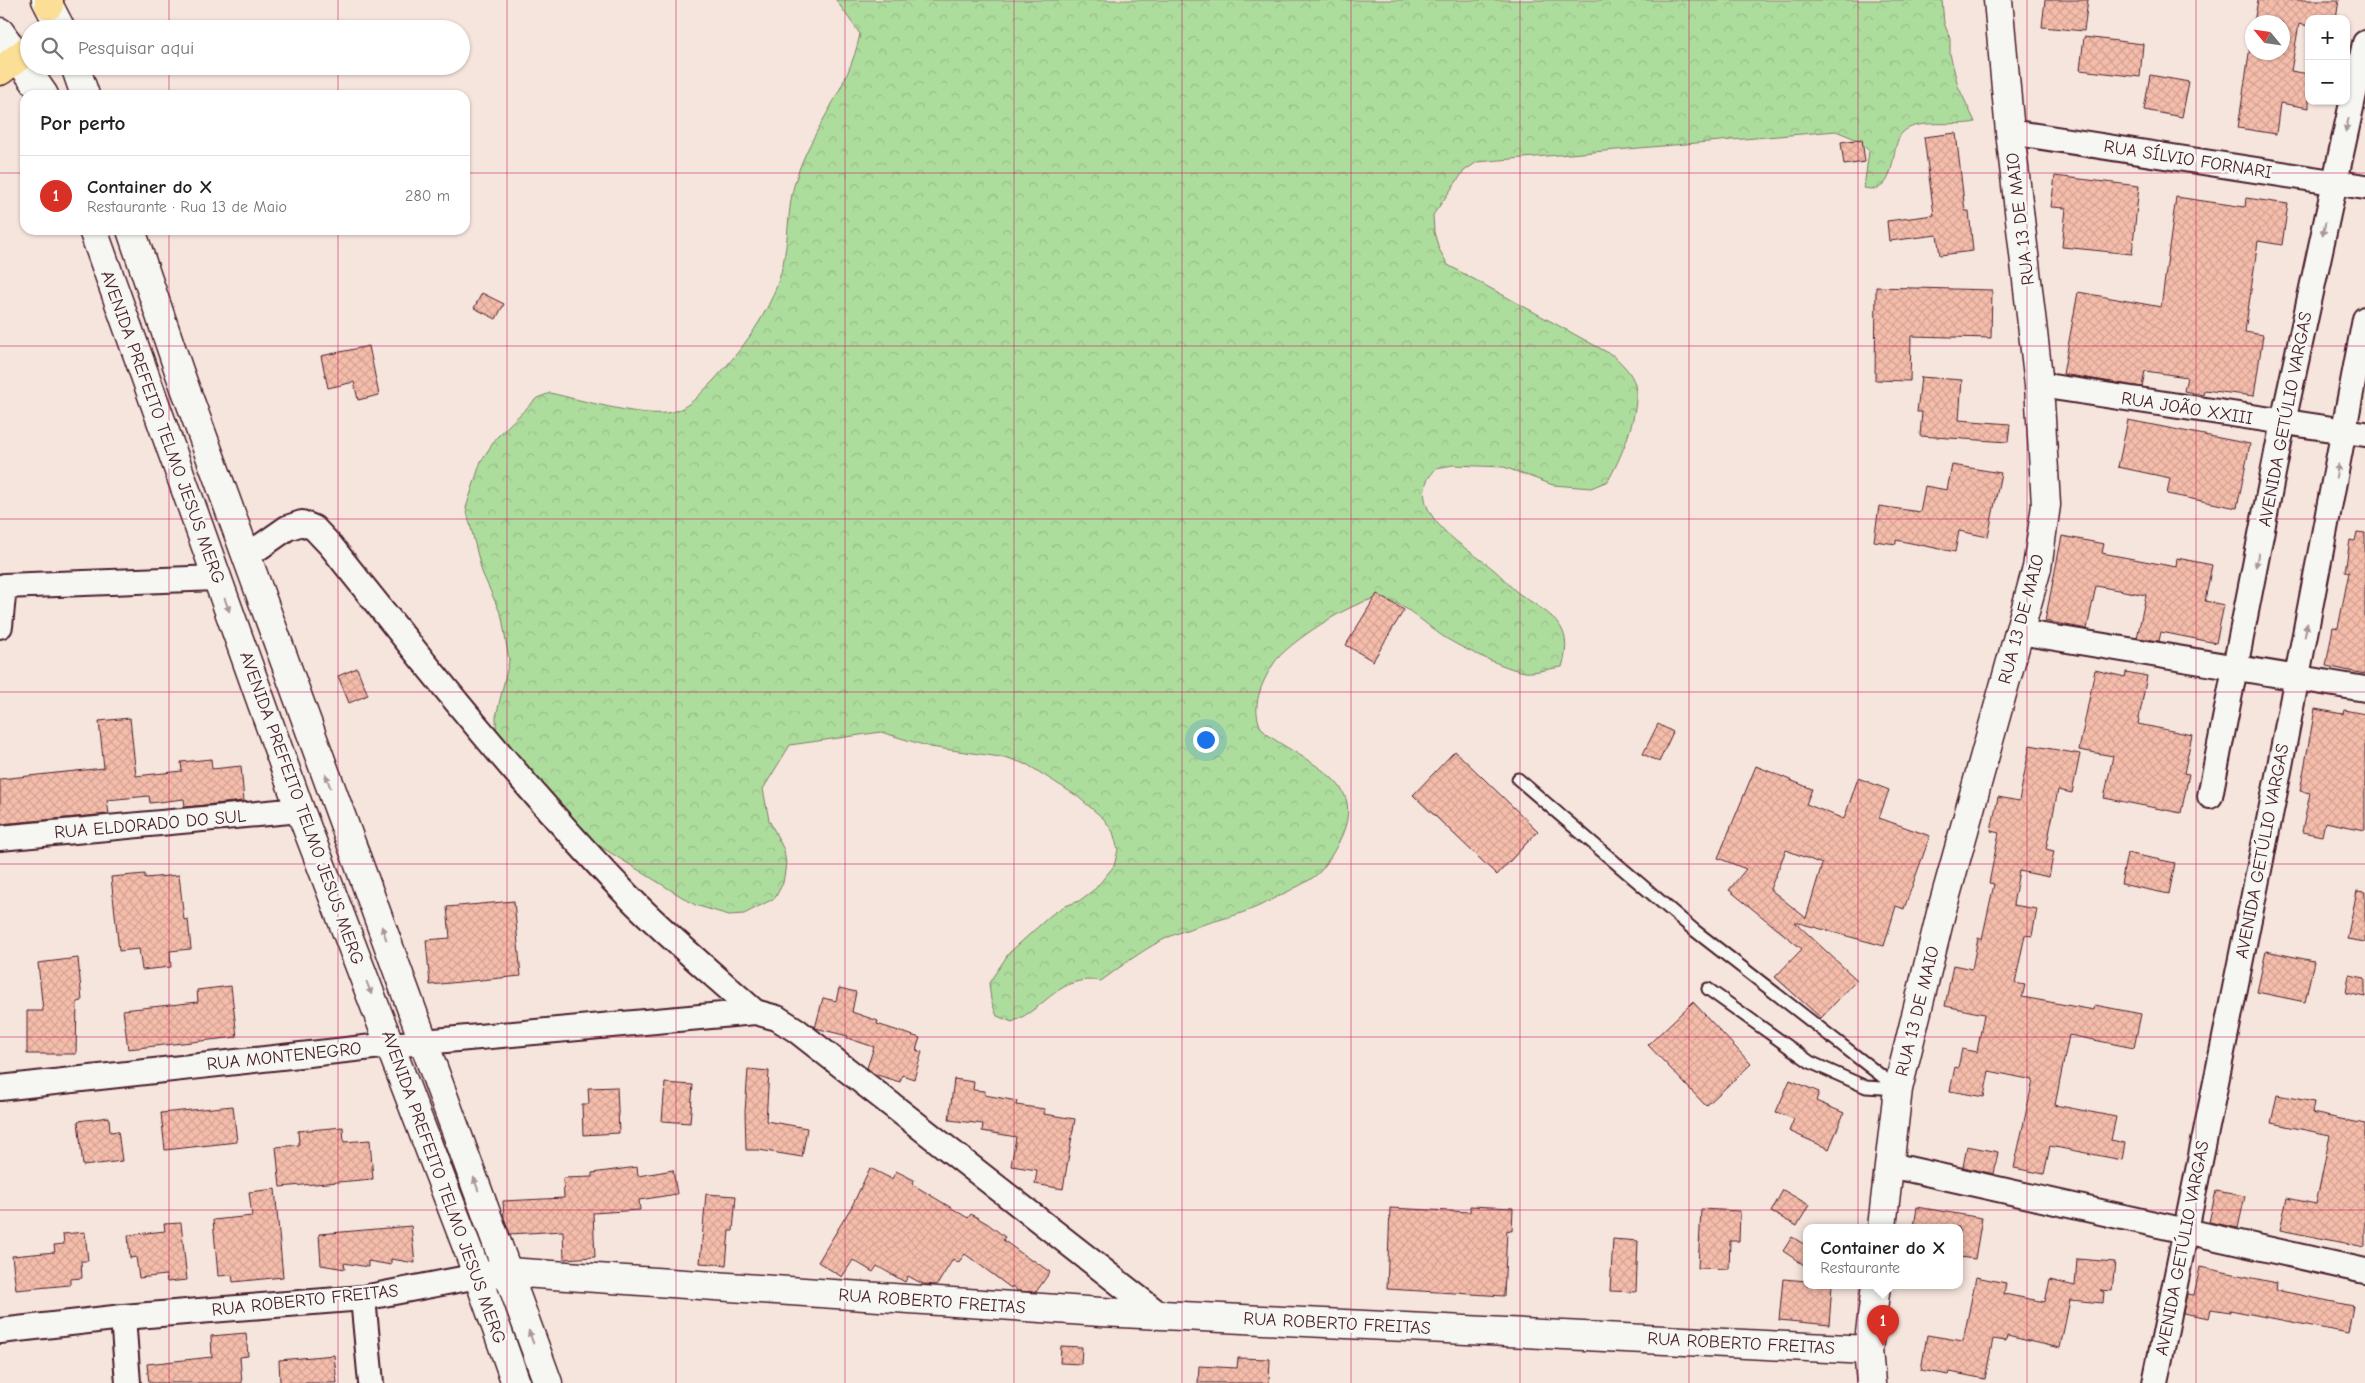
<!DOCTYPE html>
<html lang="pt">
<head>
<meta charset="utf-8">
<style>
	:root { --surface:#fff; --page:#f6f6f6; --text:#202124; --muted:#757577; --line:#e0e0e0; --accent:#d93025 }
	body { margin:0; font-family:"Comic Neue",sans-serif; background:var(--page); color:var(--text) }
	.controls { position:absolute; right:15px; top:15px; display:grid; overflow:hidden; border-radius:10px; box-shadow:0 1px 4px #0004 }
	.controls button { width:45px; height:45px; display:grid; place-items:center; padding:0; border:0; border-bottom:1px solid var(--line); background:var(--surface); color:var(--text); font:25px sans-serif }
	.compass { position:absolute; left:2245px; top:15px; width:45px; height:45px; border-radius:50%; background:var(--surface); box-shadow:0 1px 4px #0004; rotate:299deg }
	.you { position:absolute; left:1205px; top:739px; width:18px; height:18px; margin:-12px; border:4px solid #fff; border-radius:50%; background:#1a73e8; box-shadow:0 0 0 8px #1a73e833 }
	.badge { display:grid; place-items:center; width:32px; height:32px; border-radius:50%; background:var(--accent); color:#fff; font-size:16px; font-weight:700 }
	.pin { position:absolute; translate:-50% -41px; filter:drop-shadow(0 1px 2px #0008) }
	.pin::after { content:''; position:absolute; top:26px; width:18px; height:15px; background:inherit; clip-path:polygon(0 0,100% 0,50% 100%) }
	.popup { position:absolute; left:1803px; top:1224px; width:160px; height:65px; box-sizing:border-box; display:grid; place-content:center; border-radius:10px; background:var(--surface); filter:drop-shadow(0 1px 4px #0005); font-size:16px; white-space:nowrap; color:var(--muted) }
	.popup b { font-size:19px; color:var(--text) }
	.popup::after { content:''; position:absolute; left:50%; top:100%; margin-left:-10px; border:10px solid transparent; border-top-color:var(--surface) }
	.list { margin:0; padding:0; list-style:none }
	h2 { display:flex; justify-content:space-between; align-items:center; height:65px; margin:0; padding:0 20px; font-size:21px }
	h2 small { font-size:16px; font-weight:400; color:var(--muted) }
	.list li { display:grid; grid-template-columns:32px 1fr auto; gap:15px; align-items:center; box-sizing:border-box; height:80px; padding:0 20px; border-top:1px solid var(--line) }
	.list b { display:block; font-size:19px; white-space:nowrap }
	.list p { margin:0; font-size:16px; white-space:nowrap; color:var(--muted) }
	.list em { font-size:16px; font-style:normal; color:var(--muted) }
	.icon { flex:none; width:28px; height:28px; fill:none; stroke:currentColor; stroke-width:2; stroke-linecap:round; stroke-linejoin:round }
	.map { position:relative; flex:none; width:2365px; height:1383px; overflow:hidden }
	.search { position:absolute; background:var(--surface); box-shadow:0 1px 4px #0004; left:20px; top:20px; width:450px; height:55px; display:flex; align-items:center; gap:12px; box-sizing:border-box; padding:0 18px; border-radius:28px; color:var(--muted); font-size:19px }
	.panel { position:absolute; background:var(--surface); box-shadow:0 1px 4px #0004; left:20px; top:90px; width:450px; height:145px; border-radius:15px }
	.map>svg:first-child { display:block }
	.forest { fill:url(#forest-crowns); stroke:#7c7e64 }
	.building { fill:url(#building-cross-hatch); stroke:#4a1f2b; fill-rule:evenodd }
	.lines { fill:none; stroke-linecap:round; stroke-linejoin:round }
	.service-casing { stroke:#4a1f2b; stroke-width:15 }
	.minor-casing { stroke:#4a1f2b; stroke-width:28 }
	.tertiary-casing { stroke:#4a1f2b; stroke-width:31 }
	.secondary-casing { stroke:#4a1f2b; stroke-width:31 }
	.primary-casing { stroke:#4a1f2b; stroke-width:31 }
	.service { stroke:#f6f6f2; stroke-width:11 }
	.minor { stroke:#f6f6f2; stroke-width:24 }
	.tertiary { stroke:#f6f6f2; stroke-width:28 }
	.secondary { stroke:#f6f6f2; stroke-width:28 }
	.primary { stroke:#fbdf96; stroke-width:28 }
	.oneway { fill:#a99598 }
	.grid { fill:none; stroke:#c2185b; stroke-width:1; stroke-opacity:0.55 }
	.labels { text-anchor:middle; stroke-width:5; stroke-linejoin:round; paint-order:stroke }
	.street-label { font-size:18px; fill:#4a1f2b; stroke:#f6f6f2 }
</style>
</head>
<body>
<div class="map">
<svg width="2365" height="1383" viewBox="0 0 2365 1383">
	<defs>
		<pattern id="forest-crowns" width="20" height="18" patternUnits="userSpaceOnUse" patternTransform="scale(1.25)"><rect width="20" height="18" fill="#addd9d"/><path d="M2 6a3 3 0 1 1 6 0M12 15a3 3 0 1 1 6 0" fill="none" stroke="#96bd87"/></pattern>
		<pattern id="building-cross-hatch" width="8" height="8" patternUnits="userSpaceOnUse" patternTransform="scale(1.25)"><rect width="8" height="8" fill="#f5bdab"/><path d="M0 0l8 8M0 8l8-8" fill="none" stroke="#d4a293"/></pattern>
	</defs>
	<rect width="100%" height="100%" fill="#f6e5dd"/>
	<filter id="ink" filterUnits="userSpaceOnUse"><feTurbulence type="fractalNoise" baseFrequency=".02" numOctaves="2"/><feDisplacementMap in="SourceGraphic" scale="10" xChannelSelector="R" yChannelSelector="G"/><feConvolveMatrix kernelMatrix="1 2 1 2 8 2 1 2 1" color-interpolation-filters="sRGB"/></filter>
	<g filter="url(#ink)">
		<path class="forest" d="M836,0H1942L1944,23L1950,38V54L1958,86L1975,122C1955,127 1918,118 1903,132C1888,145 1900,197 1864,188L1869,151L1858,140L1836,131L1477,162L1464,171L1433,215L1434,232L1439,249L1448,265L1614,356C1623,365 1632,373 1635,385C1641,411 1621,458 1608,481L1591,488L1553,485L1504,467L1453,465L1436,468C1433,473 1427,478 1426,484C1415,520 1470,550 1493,569C1502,576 1509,586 1518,593C1548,614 1576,623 1562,667C1551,668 1536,673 1525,672C1506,669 1461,648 1444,637C1424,624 1400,597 1375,599C1352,601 1286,644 1274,663C1263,680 1252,702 1259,723C1262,733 1274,739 1283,745C1341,780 1371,796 1326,864C1317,878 1304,883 1289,891C1275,897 1262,906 1247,911C1223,920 1196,925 1171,936C1146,947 1123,965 1101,981C1059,974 1048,1007 1012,1022L997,1016L991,1000L989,983L1009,953L1051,915L1063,907L1079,901L1095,889L1114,866L1118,850L1113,832L1104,819L1077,796L1028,765L1008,758L930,747L881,732L790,745L763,789L769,820L784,850L786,864L783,883L775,898L744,914L729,915L695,905L535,806L497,749L496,717L509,661L502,617L482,572L466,508L481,461L497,437L537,398L550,393C581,400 637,416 666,413C687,411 700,394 714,380C747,344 778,303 785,253C789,230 788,205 795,182C810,130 849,90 860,34Z"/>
		<g class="building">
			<path d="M2045,0H2088L2084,31L2042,27Z"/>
			<path d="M2258,0H2339L2336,19H2309V26L2299,24L2291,71L2309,74V108L2280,103L2276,134L2238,128L2252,33V52H2282V22H2254Z"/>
			<path d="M2084,37L2143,44L2140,77L2080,70Z"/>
			<path d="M2150,75L2189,82L2182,117L2144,110Z"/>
			<path d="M1956,133L1965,211H1969L1973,251L1940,255L1937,235L1889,241L1887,221L1934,215L1924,137Z"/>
			<path d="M1862,139L1865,162L1844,165L1841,142Z"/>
			<path d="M2055,176L2139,186L2132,254L2062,247L2066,208L2051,207Z"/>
			<path d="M2176,197L2245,207L2246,198L2288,204L2282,245L2258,241L2245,332L2263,335L2254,396L2204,390L2203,395L2184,391L2187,377L2145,371L2142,387L2063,374L2078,292L2161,307Z"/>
			<path d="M1876,287L1992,290L1991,338L1911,336L1910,381L1875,380Z"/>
			<path d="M482,293L504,304L496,319L474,308Z"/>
			<path d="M369,346L379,395L358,400L354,382L328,388L321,356Z"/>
			<path d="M1921,377L1962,380L1959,420L2010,424L2008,442L1920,436L1922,412H1917Z"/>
			<path d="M2128,420L2250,444L2237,508L2167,494L2170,478L2118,467Z"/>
			<path d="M1952,465L2001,473L1988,537L1959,531L1955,552L1896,540V544L1874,541L1879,506L1920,512L1925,486L1947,490Z"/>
			<path d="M2357,532L2365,533V674L2326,666L2333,627L2338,628L2349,572L2345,571L2350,540L2355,541Z"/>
			<path d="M2062,536L2104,544L2102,553L2176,567L2177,558L2212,565L2205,601L2224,605L2216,643L2161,632L2159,641L2137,638L2146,595L2096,586L2087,629L2045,621Z"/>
			<path d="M1377,594L1404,610L1373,661L1346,645Z"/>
			<path d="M357,668L368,695L349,703L338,676Z"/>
			<path d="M2095,670L2125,677L2126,672L2147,676L2138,724L2192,735L2184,773L2189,774L2181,813L2104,798L2113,756L2079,750Z"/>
			<path d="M2315,709L2343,714L2344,710L2365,714V830L2325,822L2322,836L2302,832L2310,793L2300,791Z"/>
			<path d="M130,718L136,776L182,771L181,762L211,759L212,769L241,766L244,801L185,807L184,799L150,803L149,796L107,800L109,814L0,824V779L104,768L99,721Z"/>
			<path d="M1658,724L1673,732L1659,762L1643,754Z"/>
			<path d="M2030,745L2080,754L2072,793L2058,790L2046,849L2054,851L2049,877L2019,871L2013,905L2037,909L2032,936L2025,935L2015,983L2025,985L2022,997L2094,1010L2095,1005L2141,1014L2134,1048L2069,1035L2055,1105L2116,1117L2111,1140L2125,1143L2122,1160L2050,1146L2044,1174L2014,1168L2033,1080L1989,1071L1984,1097L1950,1091L1955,1067L1958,1068L1962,1049L1977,1052L1984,1014L1945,1006L1953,965L1972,969L1978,938L1982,939L1994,884L1989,883L1999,833L1991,831L1998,797L2019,801Z"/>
			<path d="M1455,751L1538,831L1497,875L1413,795Z"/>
			<path d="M1756,766L1812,789L1806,804L1844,819L1858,778L1889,790L1879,818L1930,836L1904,909L1896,906L1884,946L1795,922L1857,980L1821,1018L1775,977L1802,949L1729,890L1746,869L1718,858ZM1786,850L1822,864L1806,918L1770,889Z"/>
			<path d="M2127,853L2175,863L2169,894L2121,884Z"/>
			<path d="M145,874V878L179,875L184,920L188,919L191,949L170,951L171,967L142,970L139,949L119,951L111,877Z"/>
			<path d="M2357,891L2365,892V942L2347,939Z"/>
			<path d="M514,901L521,976L430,985L426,940L450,938L447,907Z"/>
			<path d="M2266,951L2314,961L2305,1002L2257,992Z"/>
			<path d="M78,958L82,1001L77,1002L76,1054H27V1011H43L38,963Z"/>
			<path d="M2349,975L2365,978V997L2346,993Z"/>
			<path d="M231,986L237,1037L128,1049L123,1010L198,1002L197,990Z"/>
			<path d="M839,988L856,992L852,1012L878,1021L877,1024L920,1038L916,1050L922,1052L914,1079L902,1075L900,1082L874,1074L867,1068L874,1047L847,1038L848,1036L815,1028L823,998L836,1001Z"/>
			<path d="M1693,1002L1751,1064L1706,1106L1648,1045Z"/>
			<path d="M748,1069L769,1071L766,1121L807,1128L802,1157L759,1150H746L745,1112Z"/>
			<path d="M954,1079L974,1082L973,1090L985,1091V1095L1017,1101L1016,1105L1045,1109L1044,1114L1075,1119L1063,1189L1035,1184L1037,1170L1011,1166L1016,1137L982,1131L983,1124L949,1120Z"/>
			<path d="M1790,1080L1819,1092L1816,1101L1844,1113L1829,1149L1789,1131L1794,1119L1776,1112Z"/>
			<path d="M665,1083L693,1085L690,1123L662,1121Z"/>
			<path d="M617,1087L619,1133L583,1135L582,1104H589L588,1088Z"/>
			<path d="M2277,1095L2314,1102L2312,1113L2365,1124V1247L2280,1230L2287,1198L2316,1204L2330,1135L2271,1123Z"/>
			<path d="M233,1106L237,1142L165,1150L161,1113Z"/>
			<path d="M109,1117L110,1132L118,1131L122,1161L83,1166L78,1121Z"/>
			<path d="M343,1127L344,1142L370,1140L373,1179L280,1187L276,1147L299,1145L298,1131Z"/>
			<path d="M1967,1146L1998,1152L1994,1174L1963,1167Z"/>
			<path d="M637,1167L638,1176L673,1170L677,1194L639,1200L640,1210L593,1213L595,1257L564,1259L563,1231L510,1234L504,1218L503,1201L564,1198L563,1178L592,1177V1173Z"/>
			<path d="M870,1168L892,1179L896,1171L914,1180L912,1184L968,1218L971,1214L988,1224L1005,1237L1003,1240L1032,1261L1033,1260L1050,1272L1036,1292L1018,1291L1012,1286L1011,1288L965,1254L958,1263L953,1259L937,1285L923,1284L908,1276L905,1282L877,1266L873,1272L853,1260L842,1277L818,1262L852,1206Z"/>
			<path d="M275,1189L283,1277L233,1282L232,1275L218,1276L213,1220L252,1216L249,1192Z"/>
			<path d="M1783,1190L1809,1205L1797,1226L1771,1212Z"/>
			<path d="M2216,1191L2245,1196L2238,1228L2209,1222Z"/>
			<path d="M706,1194L736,1196L733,1231H729L726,1265L700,1263Z"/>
			<path d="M1470,1206L1513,1208L1512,1231L1507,1230L1504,1296L1387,1289L1390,1208L1470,1212Z"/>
			<path d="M1917,1207L1982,1218L1975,1259L1959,1257V1227H1914Z"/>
			<path d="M1701,1209L1740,1211L1739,1241H1730L1729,1269L1698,1268Z"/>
			<path d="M181,1223L187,1280L167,1282L166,1275L139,1278L136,1257L130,1258L128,1235L165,1231L164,1224Z"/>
			<path d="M411,1226L415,1263L391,1259V1265L368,1261V1267L344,1263L345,1269L321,1265L319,1234Z"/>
			<path d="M85,1232L88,1261H81L82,1278L70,1279V1285L16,1290L12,1256L55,1252L54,1245L64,1244L63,1234Z"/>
			<path d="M1792,1237L1807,1246V1267L1783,1251Z"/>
			<path d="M1613,1239L1638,1241L1636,1292L1610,1291Z"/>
			<path d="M2077,1259L2115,1262L2112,1291L2100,1290L2104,1292L2103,1303L2070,1300L2060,1348L2007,1336L2006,1341L1993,1339L1985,1379L1950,1372L1949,1375L1921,1370L1927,1335L1963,1341L1976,1277L2006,1283L2004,1294L2045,1302L2050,1280L2075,1286Z"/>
			<path d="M2200,1267L2277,1283L2276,1290L2353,1306L2348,1333L2230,1310V1312L2211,1309L2209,1318L2183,1313L2187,1294L2194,1295Z"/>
			<path d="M1783,1279L1807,1281V1285H1832L1829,1325L1779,1320Z"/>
			<path d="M246,1333L248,1356L240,1357L242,1383H149L147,1364L212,1357L211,1336Z"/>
			<path d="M1061,1346L1082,1347L1081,1364L1060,1363Z"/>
			<path d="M334,1355L337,1383H280L279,1360Z"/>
			<path d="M1238,1358L1270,1359L1269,1383H1198L1199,1366L1237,1368Z"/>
		</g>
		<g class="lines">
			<defs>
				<g id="service">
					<path d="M1518,779L1694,930L1897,1088"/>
					<path d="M1708,989L1810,1062L1866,1087L1898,1089"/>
				</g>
				<g id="minor">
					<path d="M2010,132L2365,187"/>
					<path d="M2039,385L2365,434"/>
					<path d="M247,556L287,528L302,523L314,528L331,546C426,665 521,785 627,895C667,936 712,973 755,1012"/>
					<path d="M0,626L4,586L217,578"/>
					<path d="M2019,632L2365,689"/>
					<path d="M2210,796L2283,422L2365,43"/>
					<path d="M0,838L300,810"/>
					<path d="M0,1088L391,1045L755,1012L777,1018L796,1030L1160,1315"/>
					<path d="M1890,1165L2365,1271"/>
					<path d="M363,1298L371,1383"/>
					<path d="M123,1317L128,1383"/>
					<path d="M0,1331L123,1317L363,1298L478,1276"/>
					<path d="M2155,1383L2278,776L2365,319"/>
				</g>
				<path id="tertiary" d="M478,1276L508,1272L1101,1312L1868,1350"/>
				<g id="secondary">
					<path d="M46,0L61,29"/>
					<path d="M0,32L44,95"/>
					<path d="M75,66L85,95"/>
					<path d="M93,230L300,810L478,1276L516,1383"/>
					<path d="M131,230L180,374L548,1383"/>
					<path d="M1882,1227L1898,1089L1941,913L2037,568L2046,505L2039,385L2010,132L1998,0"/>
					<path d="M1871,1383L1868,1350L1876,1285"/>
				</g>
				<g id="primary">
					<path d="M49,0V5"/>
					<path d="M0,71L29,49"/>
				</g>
			</defs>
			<use href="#service" class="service-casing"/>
			<use href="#minor" class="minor-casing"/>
			<use href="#tertiary" class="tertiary-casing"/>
			<use href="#secondary" class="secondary-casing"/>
			<use href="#primary" class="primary-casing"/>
			<use href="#service" class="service"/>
			<use href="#minor" class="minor"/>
			<use href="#tertiary" class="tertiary"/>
			<use href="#secondary" class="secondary"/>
			<use href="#primary" class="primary"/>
		</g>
		<defs><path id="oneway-solid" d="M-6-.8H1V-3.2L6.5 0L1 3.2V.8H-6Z" transform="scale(1.25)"/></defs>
		<g class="oneway">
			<use href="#oneway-solid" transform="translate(2347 125) rotate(103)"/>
			<use href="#oneway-solid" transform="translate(2324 229) rotate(102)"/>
			<use href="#oneway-solid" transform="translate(2337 471) rotate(-79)"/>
			<use href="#oneway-solid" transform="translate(2257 560) rotate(101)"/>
			<use href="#oneway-solid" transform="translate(227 605) rotate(70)"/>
			<use href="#oneway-solid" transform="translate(2306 630) rotate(-79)"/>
			<use href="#oneway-solid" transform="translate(328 781) rotate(-110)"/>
			<use href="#oneway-solid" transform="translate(384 933) rotate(-110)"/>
			<use href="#oneway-solid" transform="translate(369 988) rotate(69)"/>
			<use href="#oneway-solid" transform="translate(476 1184) rotate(-110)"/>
			<use href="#oneway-solid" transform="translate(531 1337) rotate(-110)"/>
		</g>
	</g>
	<path class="grid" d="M169,0V29M338,0V29M507,0V1383M676,0V1383M845,0V1383M1014,0V1383M1182,0V1383M1351,0V1383M1520,0V1383M1689,0V1383M1858,0V1383M2027,0V1383M2196,0V1383M169,66V95M338,66V95M0,173H25M465,173H2365M169,230V1383M338,230V1383M0,346H2365M0,519H2365M0,692H2365M0,864H2365M0,1037H2365M0,1210H2365"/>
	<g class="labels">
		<g class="street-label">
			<text transform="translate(2188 159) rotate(9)" y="6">RUA SÍLVIO FORNARI</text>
			<text transform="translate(2020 219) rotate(-97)" y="6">RUA 13 DE MAIO</text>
			<text transform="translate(2187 408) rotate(9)" y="6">RUA JOÃO XXIII</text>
			<text transform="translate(2285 419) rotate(-79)" y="6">AVENIDA GETÚLIO VARGAS</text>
			<text transform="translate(163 427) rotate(70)" y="6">AVENIDA PREFEITO TELMO JESUS MERG</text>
			<text transform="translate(2021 619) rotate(-75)" y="6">RUA 13 DE MAIO</text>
			<text transform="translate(302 808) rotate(70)" y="6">AVENIDA PREFEITO TELMO JESUS MERG</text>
			<text transform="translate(150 824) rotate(-5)" y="6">RUA ELDORADO DO SUL</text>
			<text transform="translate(2262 851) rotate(-79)" y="6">AVENIDA GETÚLIO VARGAS</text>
			<text transform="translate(1917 1011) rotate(-76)" y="6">RUA 13 DE MAIO</text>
			<text transform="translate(284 1056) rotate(-6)" y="6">RUA MONTENEGRO</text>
			<text transform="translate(444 1187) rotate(70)" y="6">AVENIDA PREFEITO TELMO JESUS MERG</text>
			<text transform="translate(2182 1248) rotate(-79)" y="6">AVENIDA GETÚLIO VARGAS</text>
			<text transform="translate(305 1300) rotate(-6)" y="6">RUA ROBERTO FREITAS</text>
			<text transform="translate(932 1301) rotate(4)" y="6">RUA ROBERTO FREITAS</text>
			<text transform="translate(1337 1323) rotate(3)" y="6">RUA ROBERTO FREITAS</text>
			<text transform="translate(1741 1343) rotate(3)" y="6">RUA ROBERTO FREITAS</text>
		</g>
	</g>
</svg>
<div class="controls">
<button>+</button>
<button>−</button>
</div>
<svg class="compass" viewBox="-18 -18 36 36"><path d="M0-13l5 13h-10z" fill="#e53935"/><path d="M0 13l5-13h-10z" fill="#757577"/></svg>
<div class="you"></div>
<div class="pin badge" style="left:1883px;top:1346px">1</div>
<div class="popup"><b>Container do X</b>Restaurante</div>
<div class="search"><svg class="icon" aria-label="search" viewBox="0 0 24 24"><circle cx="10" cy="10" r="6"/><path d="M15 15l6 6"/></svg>Pesquisar aqui</div>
<section class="panel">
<h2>Por perto<small></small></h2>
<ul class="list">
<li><span class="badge">1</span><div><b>Container do X</b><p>Restaurante · Rua 13 de Maio</p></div><em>280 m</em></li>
</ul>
</section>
</div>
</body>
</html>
